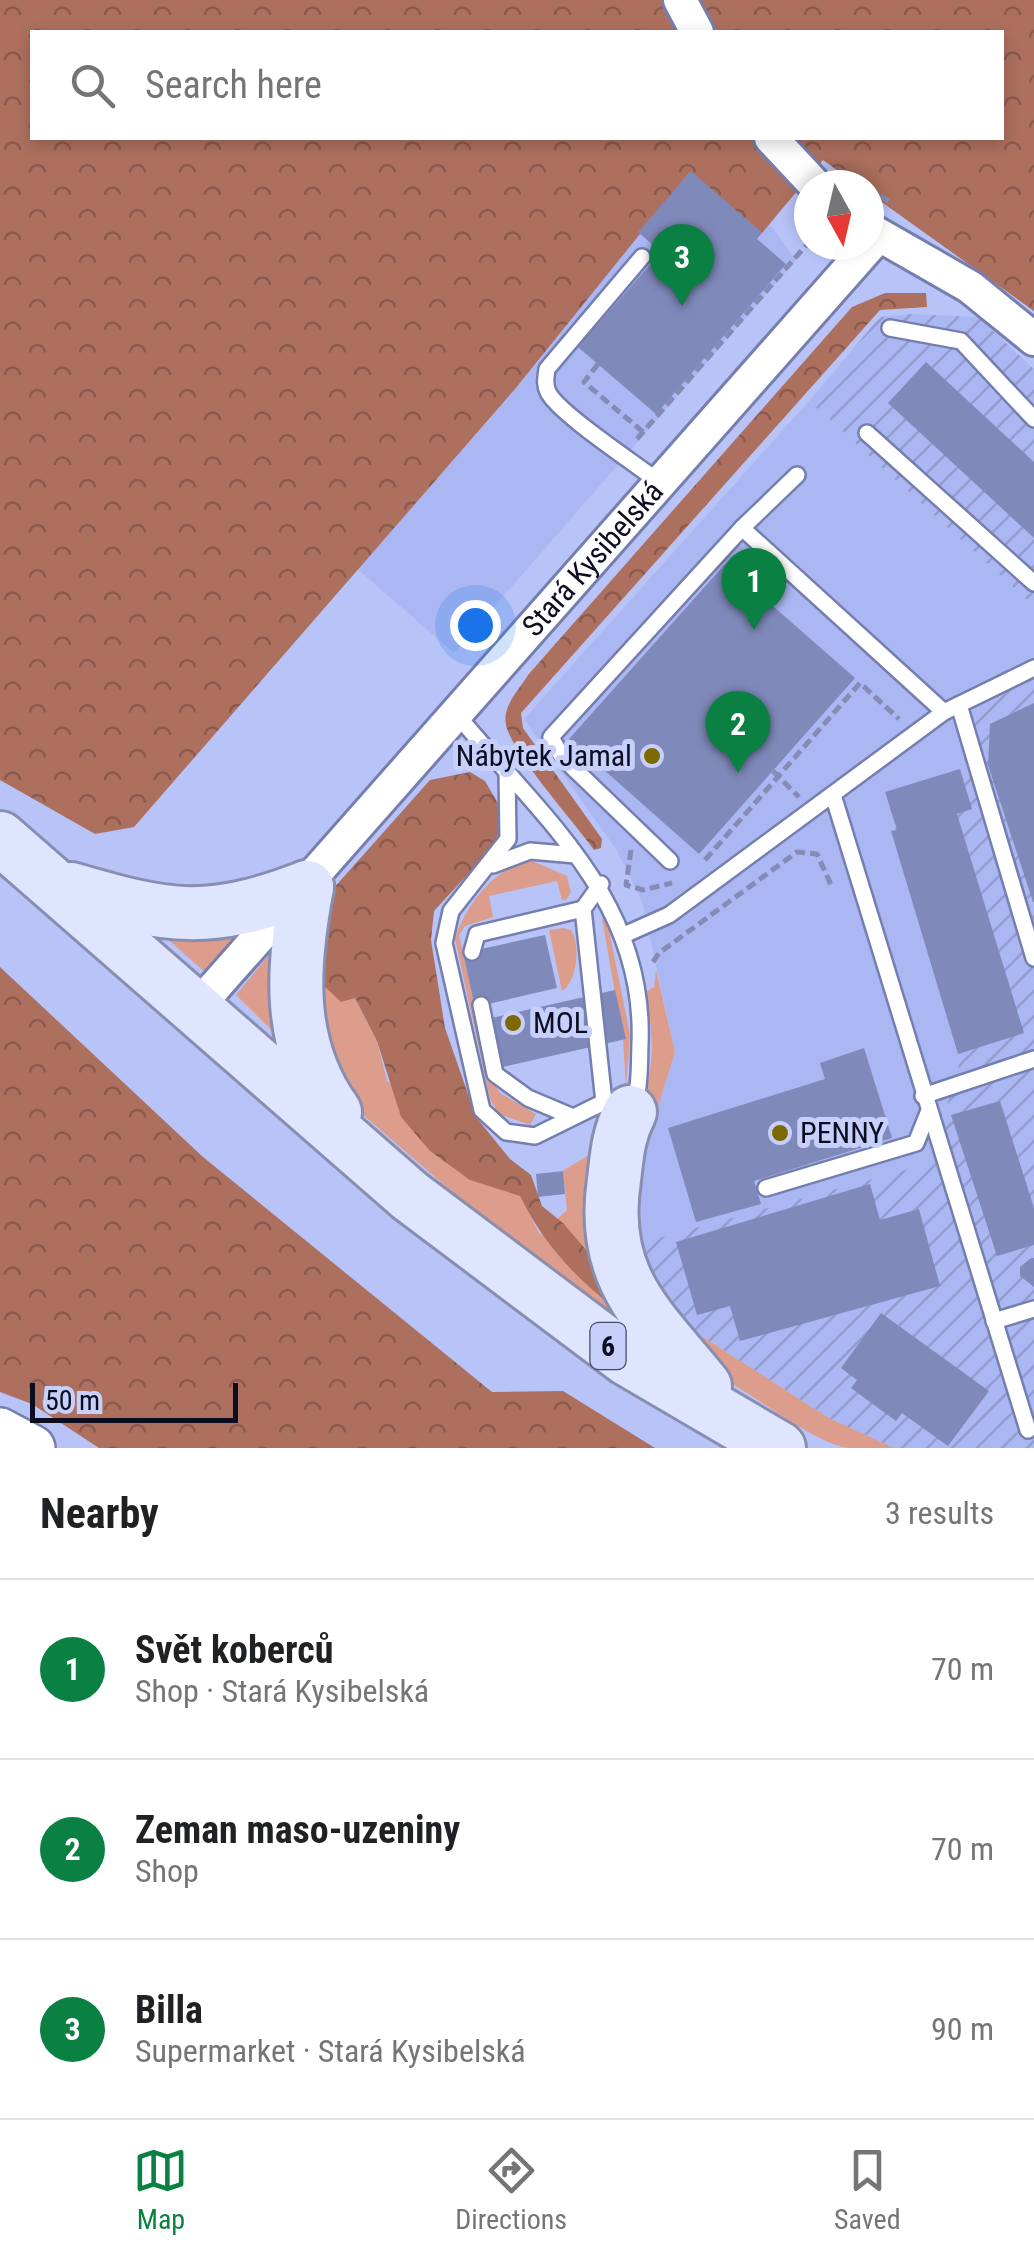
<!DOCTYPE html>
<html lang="en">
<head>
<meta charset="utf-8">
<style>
	:root { --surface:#fff; --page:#f6f6f6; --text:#202124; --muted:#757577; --line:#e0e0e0; --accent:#0b8043 }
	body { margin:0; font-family:"Roboto Condensed",sans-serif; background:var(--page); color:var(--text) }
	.compass { position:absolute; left:794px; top:170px; width:90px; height:90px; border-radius:50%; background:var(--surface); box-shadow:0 5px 15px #0003; rotate:172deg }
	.scale { position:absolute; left:30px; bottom:25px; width:208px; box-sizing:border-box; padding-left:10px; border:5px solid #0c0e20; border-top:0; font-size:28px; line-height:35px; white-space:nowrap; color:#0c0e20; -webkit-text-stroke:8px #c7d0fb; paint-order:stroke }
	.you { position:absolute; left:475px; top:625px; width:35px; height:35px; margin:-25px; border:8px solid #fff; border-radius:50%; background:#1a73e8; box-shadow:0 0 0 15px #1a73e833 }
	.badge { display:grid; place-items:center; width:65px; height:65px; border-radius:50%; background:var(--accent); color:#fff; font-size:32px; font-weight:700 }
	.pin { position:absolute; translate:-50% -82px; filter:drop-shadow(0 2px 5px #0008) }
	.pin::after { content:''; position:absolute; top:52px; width:35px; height:30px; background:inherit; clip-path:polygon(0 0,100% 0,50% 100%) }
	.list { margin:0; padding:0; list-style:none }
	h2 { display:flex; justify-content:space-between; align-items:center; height:130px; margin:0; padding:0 40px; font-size:42px }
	h2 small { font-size:32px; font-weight:400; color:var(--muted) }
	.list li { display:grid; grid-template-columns:65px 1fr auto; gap:30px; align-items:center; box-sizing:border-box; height:180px; padding:0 40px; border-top:2px solid var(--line) }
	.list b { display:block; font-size:38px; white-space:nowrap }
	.list p { margin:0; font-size:32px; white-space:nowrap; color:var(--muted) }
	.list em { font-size:32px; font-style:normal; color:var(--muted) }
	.icon { flex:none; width:55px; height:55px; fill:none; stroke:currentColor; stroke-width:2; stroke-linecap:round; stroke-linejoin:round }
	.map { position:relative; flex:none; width:1034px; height:1448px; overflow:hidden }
	.search { position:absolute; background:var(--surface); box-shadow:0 5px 15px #0003; left:30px; right:30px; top:30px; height:110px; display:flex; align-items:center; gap:25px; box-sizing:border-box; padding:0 35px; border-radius:0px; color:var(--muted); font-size:38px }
	.sheet { height:670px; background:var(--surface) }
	nav { display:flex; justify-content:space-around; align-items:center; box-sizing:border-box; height:140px; border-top:2px solid var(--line); background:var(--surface); font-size:28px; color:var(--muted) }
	nav a { display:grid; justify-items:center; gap:5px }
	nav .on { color:var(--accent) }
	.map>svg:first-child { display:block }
	.built { fill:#abb7f2 }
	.industrial { fill:url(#industrial-furrows) }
	.green { fill:#dd9d8c }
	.forest { fill:url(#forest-crowns); fill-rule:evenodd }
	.building { fill:#7f89ba }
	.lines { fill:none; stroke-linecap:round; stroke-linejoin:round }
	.lane-casing { stroke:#757faf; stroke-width:20 }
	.street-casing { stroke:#757faf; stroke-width:38 }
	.secondary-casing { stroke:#757faf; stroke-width:50 }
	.primary-casing { stroke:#888eb0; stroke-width:58 }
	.path { stroke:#848cb6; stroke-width:5; stroke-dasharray:10 5; stroke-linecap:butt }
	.lane { stroke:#fff; stroke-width:15 }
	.street { stroke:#fff; stroke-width:32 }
	.secondary { stroke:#fff; stroke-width:45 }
	.primary { stroke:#dfe5fe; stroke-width:52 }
	.poi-dot { fill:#7e6900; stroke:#c7d0fb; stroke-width:4 }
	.labels { text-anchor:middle; stroke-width:10; stroke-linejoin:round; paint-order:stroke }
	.shield { fill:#c7d0fb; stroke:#444862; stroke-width:2.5 }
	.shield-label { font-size:28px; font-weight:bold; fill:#0c0e20 }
	.street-label { font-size:30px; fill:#0c0e20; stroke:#c7d0fb }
	.poi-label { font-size:30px; fill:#0c0e20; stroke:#c7d0fb; text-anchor:start }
</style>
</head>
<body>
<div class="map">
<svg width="1034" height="1448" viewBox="0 0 1034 1448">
	<defs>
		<pattern id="industrial-furrows" width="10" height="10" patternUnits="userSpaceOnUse" patternTransform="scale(2.5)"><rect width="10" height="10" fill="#abb7f2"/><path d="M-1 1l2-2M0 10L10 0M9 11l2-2" fill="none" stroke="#929ccf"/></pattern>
		<pattern id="forest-crowns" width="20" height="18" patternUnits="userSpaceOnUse" patternTransform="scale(2.5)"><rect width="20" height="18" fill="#ad705f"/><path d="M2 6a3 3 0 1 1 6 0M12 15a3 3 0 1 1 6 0" fill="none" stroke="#8b5a4e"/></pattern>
	</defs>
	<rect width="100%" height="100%" fill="#b8c3f7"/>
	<g class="built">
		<path d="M706,138L796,260L454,653L347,560Z"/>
		<path d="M809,401L1034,606V656L949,699L967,767L885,792L960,1061L930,1163L641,1243L637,1193L640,1164L675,1052L642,901L616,849L524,719Z"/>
	</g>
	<g class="industrial">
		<path d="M911,314L978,317L1034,369V606L809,401L880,317Z"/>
		<path d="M1034,656V1448H894L829,1418L658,1308L641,1243L930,1163L960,1061L885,792L966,767L948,699Z"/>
	</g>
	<g class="green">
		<path d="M530,860L567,876L571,892L566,900H562L557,881L489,896L493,917L465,926L459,935L492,1081L500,1093L536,1114L530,1125L499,1114L490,1099L455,939C466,905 493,869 530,860Z"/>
		<path d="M257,918L207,974L154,927Z"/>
		<path d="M602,918L607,921L630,1034L626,1088L623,1039Z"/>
		<path d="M563,928L571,930C581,945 577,982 562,991L549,930Z"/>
		<path d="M313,949L355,998L377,1041L387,1081L520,1195L539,1233L605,1272L557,1219L567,1210L563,1171L603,1146L643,1342L502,1235L354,1107L335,1082Z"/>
		<path d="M273,950L288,1046L236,995Z"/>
		<path d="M656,970L675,1052L640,1164L637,1192L641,1243L658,1308L829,1418L894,1448C879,1448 862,1448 848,1448C818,1443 773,1409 747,1393C665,1344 606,1266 627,1165C641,1100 664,1062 644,993L654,987Z"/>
	</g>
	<g class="forest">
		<path d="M0,0H1034V311L869,193V185H857L823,160L762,233L690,172L515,389L134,827L95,834L0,780ZM32,32H1002V138H32Z"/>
		<path d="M885,293H926L927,307L880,310L521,713L523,728L602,839L601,848L594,850C575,823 512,753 506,725C502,706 519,690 528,675L852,307Z"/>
		<path d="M470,772L485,781L499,805L502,827L491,849L434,911L431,940L445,1028L476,1117L510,1159L531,1175L542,1206L563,1223L605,1272L614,1308C573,1275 543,1243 520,1196L470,1180L430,1151L401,1117L377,1041L355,998L341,1002L320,982L318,918L332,890L430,780Z"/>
		<path d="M0,967L203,1157L492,1392L563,1391L655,1448H99L32,1404L0,1392Z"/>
	</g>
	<g class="building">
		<path d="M691,171L762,233L757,239L786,264L656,414L578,347L661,252L638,232Z"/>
		<path d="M926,362L1034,462V538L888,403Z"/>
		<path d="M725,564L855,678L699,854L569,739Z"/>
		<path d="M1034,703V902H1033L988,765L990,724Z"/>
		<path d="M960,769L972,809L957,814L1024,1033L958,1054L891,831L897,830L885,792Z"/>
		<path d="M545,935L557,988L475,1007L463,953Z"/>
		<path d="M615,990L626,1039L498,1068L487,1019Z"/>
		<path d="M864,1048L892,1138L754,1181L761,1204L696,1222L668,1128L825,1079L820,1063Z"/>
		<path d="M1000,1101L1034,1208V1245L997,1256L951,1115Z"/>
		<path d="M563,1171L565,1194L538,1197L536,1174Z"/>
		<path d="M870,1184L880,1220L919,1209L940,1286L740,1341L730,1306L697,1315L676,1242Z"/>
		<path d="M1031,1258H1034V1287L1020,1276V1267Z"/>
		<path d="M881,1313L989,1391L948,1446L902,1413L896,1421L851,1388L857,1380L841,1368Z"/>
	</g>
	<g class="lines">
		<defs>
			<g id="lane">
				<path d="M642,257L547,369C546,377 544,384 548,392C558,413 636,464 659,482"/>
				<path d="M890,328L961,341L1034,419"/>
				<path d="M867,433L1034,583"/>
				<path d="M742,528L944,712"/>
				<path d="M959,705L1034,958"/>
				<path d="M458,716C543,818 646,901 640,1044C639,1068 641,1091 630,1112L604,1102L535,1136L506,1132L482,1110L444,943L451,911L508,839L507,774"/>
				<path d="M833,795L1028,1430"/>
				<path d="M670,861L562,757L551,737L742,528L797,475"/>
				<path d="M493,865L530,851L576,855"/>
				<path d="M601,884L583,909L604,1102"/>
				<path d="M624,935L669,915L944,712L1034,668"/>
				<path d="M472,952L477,934L583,909"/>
				<path d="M481,1005L495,1074L528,1098L573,1117"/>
				<path d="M923,1096L1034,1059"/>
				<path d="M766,1188L916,1143L928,1113"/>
				<path d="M994,1321L1034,1309"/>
			</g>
			<g id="street">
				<path d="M680,0L697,32"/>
				<path d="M771,138L815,185"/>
				<path d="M869,229L970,287L1034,339"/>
				<path id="s1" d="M197,1007L878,236"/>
			</g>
			<path id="secondary" d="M0,1431L32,1448"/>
			<g id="primary">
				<path d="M0,838L410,1196L627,1359L779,1448"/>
				<path d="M307,887C292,966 286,1044 335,1112"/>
				<path d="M71,889C170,918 208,925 307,887"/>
				<path d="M630,1112C618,1135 617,1155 614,1180C599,1278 650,1318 705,1386"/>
			</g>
		</defs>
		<use href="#lane" class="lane-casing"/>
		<use href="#street" class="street-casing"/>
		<use href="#secondary" class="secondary-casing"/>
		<use href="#primary" class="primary-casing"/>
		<g class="path">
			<path d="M869,196L875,191L893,205"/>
			<path d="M598,364L584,382L643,432"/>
			<path d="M637,439L809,242"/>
			<path d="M773,771L799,797"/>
			<path d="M631,850L626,885L643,890L672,883"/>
			<path d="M705,860L860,683L899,719"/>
			<path d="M653,962L659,953L797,852L817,854L832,887"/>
		</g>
		<use href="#lane" class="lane"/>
		<use href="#street" class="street"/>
		<use href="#secondary" class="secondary"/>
		<use href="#primary" class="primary"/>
	</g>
	<g class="poi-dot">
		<circle cx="652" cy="756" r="10"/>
		<circle cx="513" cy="1023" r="10"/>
		<circle cx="780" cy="1133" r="10"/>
	</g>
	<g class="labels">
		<rect class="shield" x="590.5" y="1323" width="35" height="46" rx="8"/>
		<g class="shield-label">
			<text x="608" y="1356">6</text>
		</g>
		<g class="street-label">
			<text dy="10" stroke="none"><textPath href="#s1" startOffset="598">Stará Kysibelská</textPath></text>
		</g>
		<g class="poi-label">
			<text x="632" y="766" text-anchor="end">Nábytek Jamal</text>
			<text x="533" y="1033">MOL</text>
			<text x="800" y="1143">PENNY</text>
		</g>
	</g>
</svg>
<svg class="compass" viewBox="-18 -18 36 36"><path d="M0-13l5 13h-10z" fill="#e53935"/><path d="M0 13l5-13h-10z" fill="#757577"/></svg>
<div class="scale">50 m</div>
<div class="you"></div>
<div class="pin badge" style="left:754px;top:630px">1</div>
<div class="pin badge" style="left:738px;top:773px">2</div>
<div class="pin badge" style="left:682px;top:306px">3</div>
<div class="search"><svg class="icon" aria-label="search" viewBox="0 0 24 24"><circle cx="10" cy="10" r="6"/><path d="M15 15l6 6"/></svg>Search here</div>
</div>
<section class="sheet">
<h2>Nearby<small>3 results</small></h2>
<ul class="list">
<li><span class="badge">1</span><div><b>Svět koberců</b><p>Shop · Stará Kysibelská</p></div><em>70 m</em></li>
<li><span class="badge">2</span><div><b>Zeman maso-uzeniny</b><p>Shop</p></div><em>70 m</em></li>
<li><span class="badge">3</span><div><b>Billa</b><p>Supermarket · Stará Kysibelská</p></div><em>90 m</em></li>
</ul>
</section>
<nav>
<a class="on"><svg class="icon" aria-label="map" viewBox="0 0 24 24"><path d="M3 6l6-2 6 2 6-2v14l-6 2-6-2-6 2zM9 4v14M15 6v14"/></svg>Map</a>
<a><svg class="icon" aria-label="directions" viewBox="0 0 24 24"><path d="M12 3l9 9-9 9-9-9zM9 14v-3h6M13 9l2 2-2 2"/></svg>Directions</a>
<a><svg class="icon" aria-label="saved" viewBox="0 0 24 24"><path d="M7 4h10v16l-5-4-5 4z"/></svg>Saved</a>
</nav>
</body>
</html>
